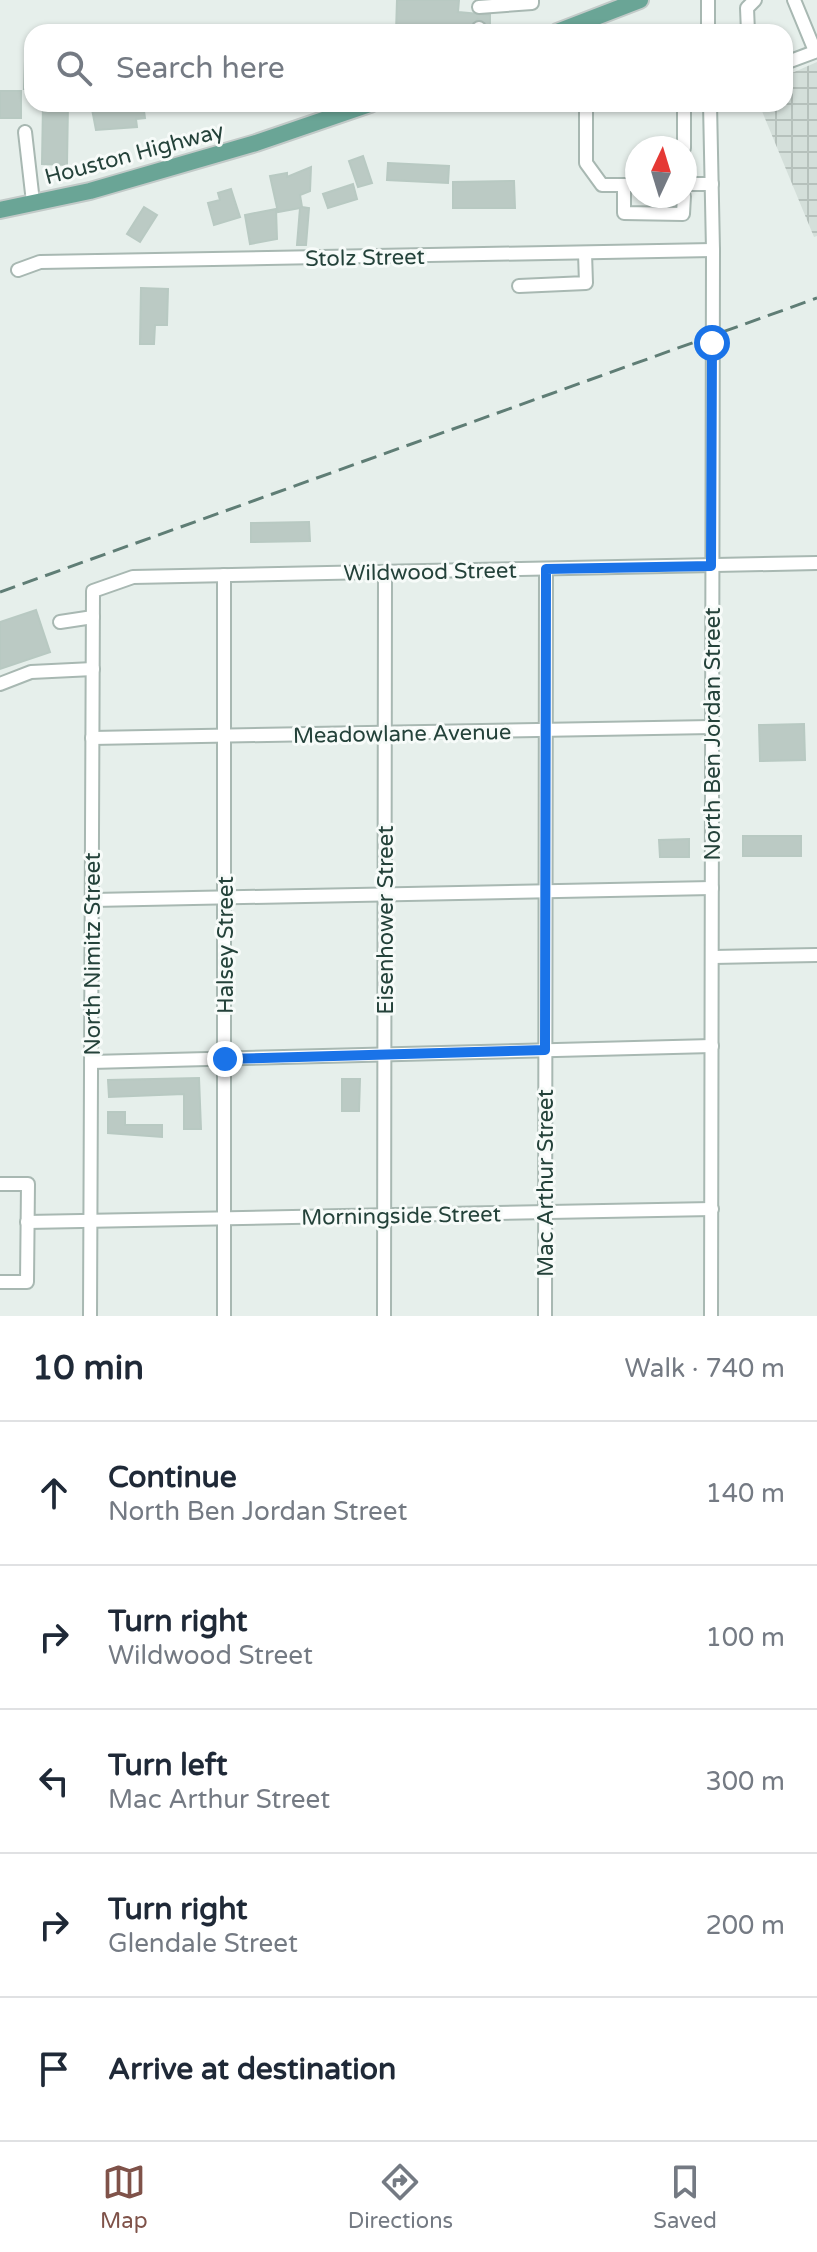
<!DOCTYPE html>
<html lang="en">
<head>
<meta charset="utf-8">
<style>
	:root { --surface:#fff; --page:#f6f6f7; --text:#1f2937; --muted:#747a83; --line:#e0e1e3; --accent:#7f5249 }
	body { margin:0; font-family:"Varela Round",sans-serif; background:var(--page); color:var(--text) }
	.compass { position:absolute; left:625px; top:136px; width:72px; height:72px; border-radius:50%; background:var(--surface); box-shadow:0 2px 6px #0004; rotate:4deg }
	.stop { position:absolute; width:24px; height:24px; margin:-18px; border:6px solid #1a73e8; border-radius:50%; background:#fff }
	.stop.end { background:#1a73e8; border-color:#fff; box-shadow:0 2px 8px #0008 }
	.list { margin:0; padding:0; list-style:none }
	h2 { display:flex; justify-content:space-between; align-items:center; height:104px; margin:0; padding:0 32px; font-size:34px }
	h2 small { font-size:26px; font-weight:400; color:var(--muted) }
	.list li { display:grid; grid-template-columns:52px 1fr auto; gap:24px; align-items:center; box-sizing:border-box; height:144px; padding:0 32px; border-top:2px solid var(--line) }
	.list b { display:block; font-size:30px; white-space:nowrap }
	.list p { margin:0; font-size:26px; white-space:nowrap; color:var(--muted) }
	.list em { font-size:26px; font-style:normal; color:var(--muted) }
	.icon { flex:none; width:44px; height:44px; fill:none; stroke:currentColor; stroke-width:2; stroke-linecap:round; stroke-linejoin:round }
	.map { position:relative; flex:none; width:817px; height:1316px; overflow:hidden }
	.search { position:absolute; background:var(--surface); box-shadow:0 2px 6px #0004; left:24px; right:24px; top:24px; height:88px; display:flex; align-items:center; gap:20px; box-sizing:border-box; padding:0 28px; border-radius:24px; color:var(--muted); font-size:30px }
	.sheet { height:824px; background:var(--surface) }
	nav { display:flex; justify-content:space-around; align-items:center; box-sizing:border-box; height:112px; border-top:2px solid var(--line); background:var(--surface); font-size:22px; color:var(--muted) }
	nav a { display:grid; justify-items:center; gap:4px }
	nav .on { color:var(--accent) }
	.map>svg:first-child { display:block }
	.industrial { fill:url(#industrial-grid) }
	.building { fill:#bbcac4; stroke:#b8c9c2; stroke-width:2 }
	.lines { fill:none; stroke-linecap:round; stroke-linejoin:round }
	.minor-casing { stroke:#a8b8b2; stroke-width:16 }
	.major-casing { stroke:#c2cac8; stroke-width:20 }
	.minor { stroke:#fff; stroke-width:12 }
	.major { stroke:#6aa596; stroke-width:16 }
	.rail { stroke:#5f7d75; stroke-width:3; stroke-dasharray:16 8; stroke-linecap:butt }
	.route { stroke:#1a73e8; stroke-width:10 }
	.labels { text-anchor:middle; stroke-width:6; stroke-linejoin:round; paint-order:stroke }
	.street-label { font-size:22px; fill:#24423a; stroke:#f7fbf9 }
</style>
</head>
<body>
<div class="map">
<svg width="817" height="1316" viewBox="0 0 817 1316">
	<defs>
		<pattern id="industrial-grid" width="8" height="8" patternUnits="userSpaceOnUse" patternTransform="scale(2)"><rect width="8" height="8" fill="#d4dfda"/><path d="M0 4h8M4 0v8" fill="none" stroke="#b6c1bc"/></pattern>
	</defs>
	<rect width="100%" height="100%" fill="#e6efeb"/>
	<path class="industrial" d="M817,62V236L814,237L759,104H785V76Z"/>
	<g class="building">
		<path d="M397,0H459L458,12L490,15V29L478,19L470,28L396,32Z"/>
		<path d="M25,61H32V89H24Z"/>
		<rect x="0" y="91" width="21" height="27"/>
		<path d="M43,104H68L67,165L42,164Z"/>
		<path d="M91,104H143L145,118L136,119L137,127L96,130Z"/>
		<path d="M363,156L372,183L358,187L349,161Z"/>
		<path d="M388,163L449,166L448,183L387,180Z"/>
		<path d="M311,167L310,191L300,195L302,207L309,208L306,245H297L300,208L278,212L270,176L287,173V177Z"/>
		<path d="M514,181L515,208H453V182Z"/>
		<path d="M353,184L357,199L328,208L323,194Z"/>
		<path d="M231,189L240,217L214,225L208,203L220,200L218,193Z"/>
		<path d="M144,207L157,215L140,242L127,234Z"/>
		<path d="M276,209L277,239L250,244L245,215Z"/>
		<path d="M141,288L168,289L167,325H155L154,344H140Z"/>
		<path d="M309,522L310,541L251,542V523Z"/>
		<path d="M36,610L50,652L0,669V622Z"/>
		<path d="M804,724L805,760L760,761L759,725Z"/>
		<rect x="743" y="836" width="58" height="20"/>
		<path d="M689,839V857H660L659,840Z"/>
		<path d="M199,1078L201,1129H184V1094L109,1097L108,1080Z"/>
		<path d="M342,1079H360L359,1111H342Z"/>
		<path d="M108,1112H125V1125H162V1137L108,1133Z"/>
	</g>
	<g class="lines">
		<defs>
			<g id="minor">
				<path d="M708,0V32"/>
				<path d="M794,0L815,51"/>
				<path d="M479,7L532,3V0"/>
				<path d="M479,28V32"/>
				<path d="M748,32L747,8L755,0"/>
				<path d="M785,63L817,51"/>
				<path d="M586,104V163L602,185H637"/>
				<path d="M710,104L713,250L711,1316"/>
				<path d="M25,132L33,202"/>
				<path d="M684,148V104"/>
				<path d="M685,184H712"/>
				<path d="M624,185V213L683,214L684,196"/>
				<path d="M18,270L40,262L713,250"/>
				<path d="M519,286L586,283L585,253"/>
				<path d="M60,622L93,617"/>
				<path d="M0,684L31,672L93,669"/>
				<path d="M92,738L712,727"/>
				<path d="M93,900L712,888"/>
				<path d="M713,957L817,955"/>
				<path d="M91,1062L712,1046"/>
				<path d="M0,1184H28L27,1282H0"/>
				<path d="M27,1222L712,1209"/>
				<path d="M90,1316L93,591L133,577L817,563"/>
				<path d="M224,1316V575"/>
				<path d="M384,1316L385,572"/>
				<path d="M545,1316L546,569"/>
			</g>
			<g id="major">
				<path d="M557,32L640,0"/>
				<path d="M0,210L90,191L256,143L370,104"/>
			</g>
		</defs>
		<use href="#minor" class="minor-casing"/>
		<use href="#major" class="major-casing"/>
		<use href="#minor" class="minor"/>
		<use href="#major" class="major"/>
		<path class="rail" d="M0,592L817,298"/>
	</g>
	<g class="lines">
		<path class="route" d="M225,1059L545,1050L546,569L711,566L712,343"/>
	</g>
	<g class="labels">
		<g class="street-label">
			<text transform="translate(134 153) rotate(-15)" y="8">Houston Highway</text>
			<text transform="translate(365 257) rotate(-1)" y="8">Stolz Street</text>
			<text transform="translate(430 571) rotate(-1)" y="8">Wildwood Street</text>
			<text transform="translate(402 733) rotate(-1)" y="8">Meadowlane Avenue</text>
			<text transform="translate(712 734) rotate(-90)" y="8">North Ben Jordan Street</text>
			<text transform="translate(385 920) rotate(-90)" y="8">Eisenhower Street</text>
			<text transform="translate(225 945) rotate(-90)" y="8">Halsey Street</text>
			<text transform="translate(92 954) rotate(-90)" y="8">North Nimitz Street</text>
			<text transform="translate(545 1183) rotate(-90)" y="8">Mac Arthur Street</text>
			<text transform="translate(401 1215) rotate(-1)" y="8">Morningside Street</text>
		</g>
	</g>
</svg>
<svg class="compass" viewBox="-18 -18 36 36"><path d="M0-13l5 13h-10z" fill="#e53935"/><path d="M0 13l5-13h-10z" fill="#747a83"/></svg>
<div class="stop" style="left:712px;top:343px"></div>
<div class="stop end" style="left:225px;top:1059px"></div>
<div class="search"><svg class="icon" aria-label="search" viewBox="0 0 24 24"><circle cx="10" cy="10" r="6"/><path d="M15 15l6 6"/></svg>Search here</div>
</div>
<section class="sheet">
<h2>10 min<small>Walk · 740 m</small></h2>
<ul class="list">
<li><svg class="icon" aria-label="ahead" viewBox="0 0 24 24"><path d="M12 20V5M6 11l6-6 6 6"/></svg><div><b>Continue</b><p>North Ben Jordan Street</p></div><em>140 m</em></li>
<li><svg class="icon" aria-label="right" viewBox="0 0 24 24"><path d="M7 20v-9h11M14 6l5 5-5 5"/></svg><div><b>Turn right</b><p>Wildwood Street</p></div><em>100 m</em></li>
<li><svg class="icon" aria-label="left" viewBox="0 0 24 24"><path d="M17 20v-9H6M10 6l-5 5 5 5"/></svg><div><b>Turn left</b><p>Mac Arthur Street</p></div><em>300 m</em></li>
<li><svg class="icon" aria-label="right" viewBox="0 0 24 24"><path d="M7 20v-9h11M14 6l5 5-5 5"/></svg><div><b>Turn right</b><p>Glendale Street</p></div><em>200 m</em></li>
<li><svg class="icon" aria-label="arrive" viewBox="0 0 24 24"><path d="M6 21V4h12l-3 4 3 4H6"/></svg><div><b>Arrive at destination</b></div></li>
</ul>
</section>
<nav>
<a class="on"><svg class="icon" aria-label="map" viewBox="0 0 24 24"><path d="M3 6l6-2 6 2 6-2v14l-6 2-6-2-6 2zM9 4v14M15 6v14"/></svg>Map</a>
<a><svg class="icon" aria-label="directions" viewBox="0 0 24 24"><path d="M12 3l9 9-9 9-9-9zM9 14v-3h6M13 9l2 2-2 2"/></svg>Directions</a>
<a><svg class="icon" aria-label="saved" viewBox="0 0 24 24"><path d="M7 4h10v16l-5-4-5 4z"/></svg>Saved</a>
</nav>
</body>
</html>
